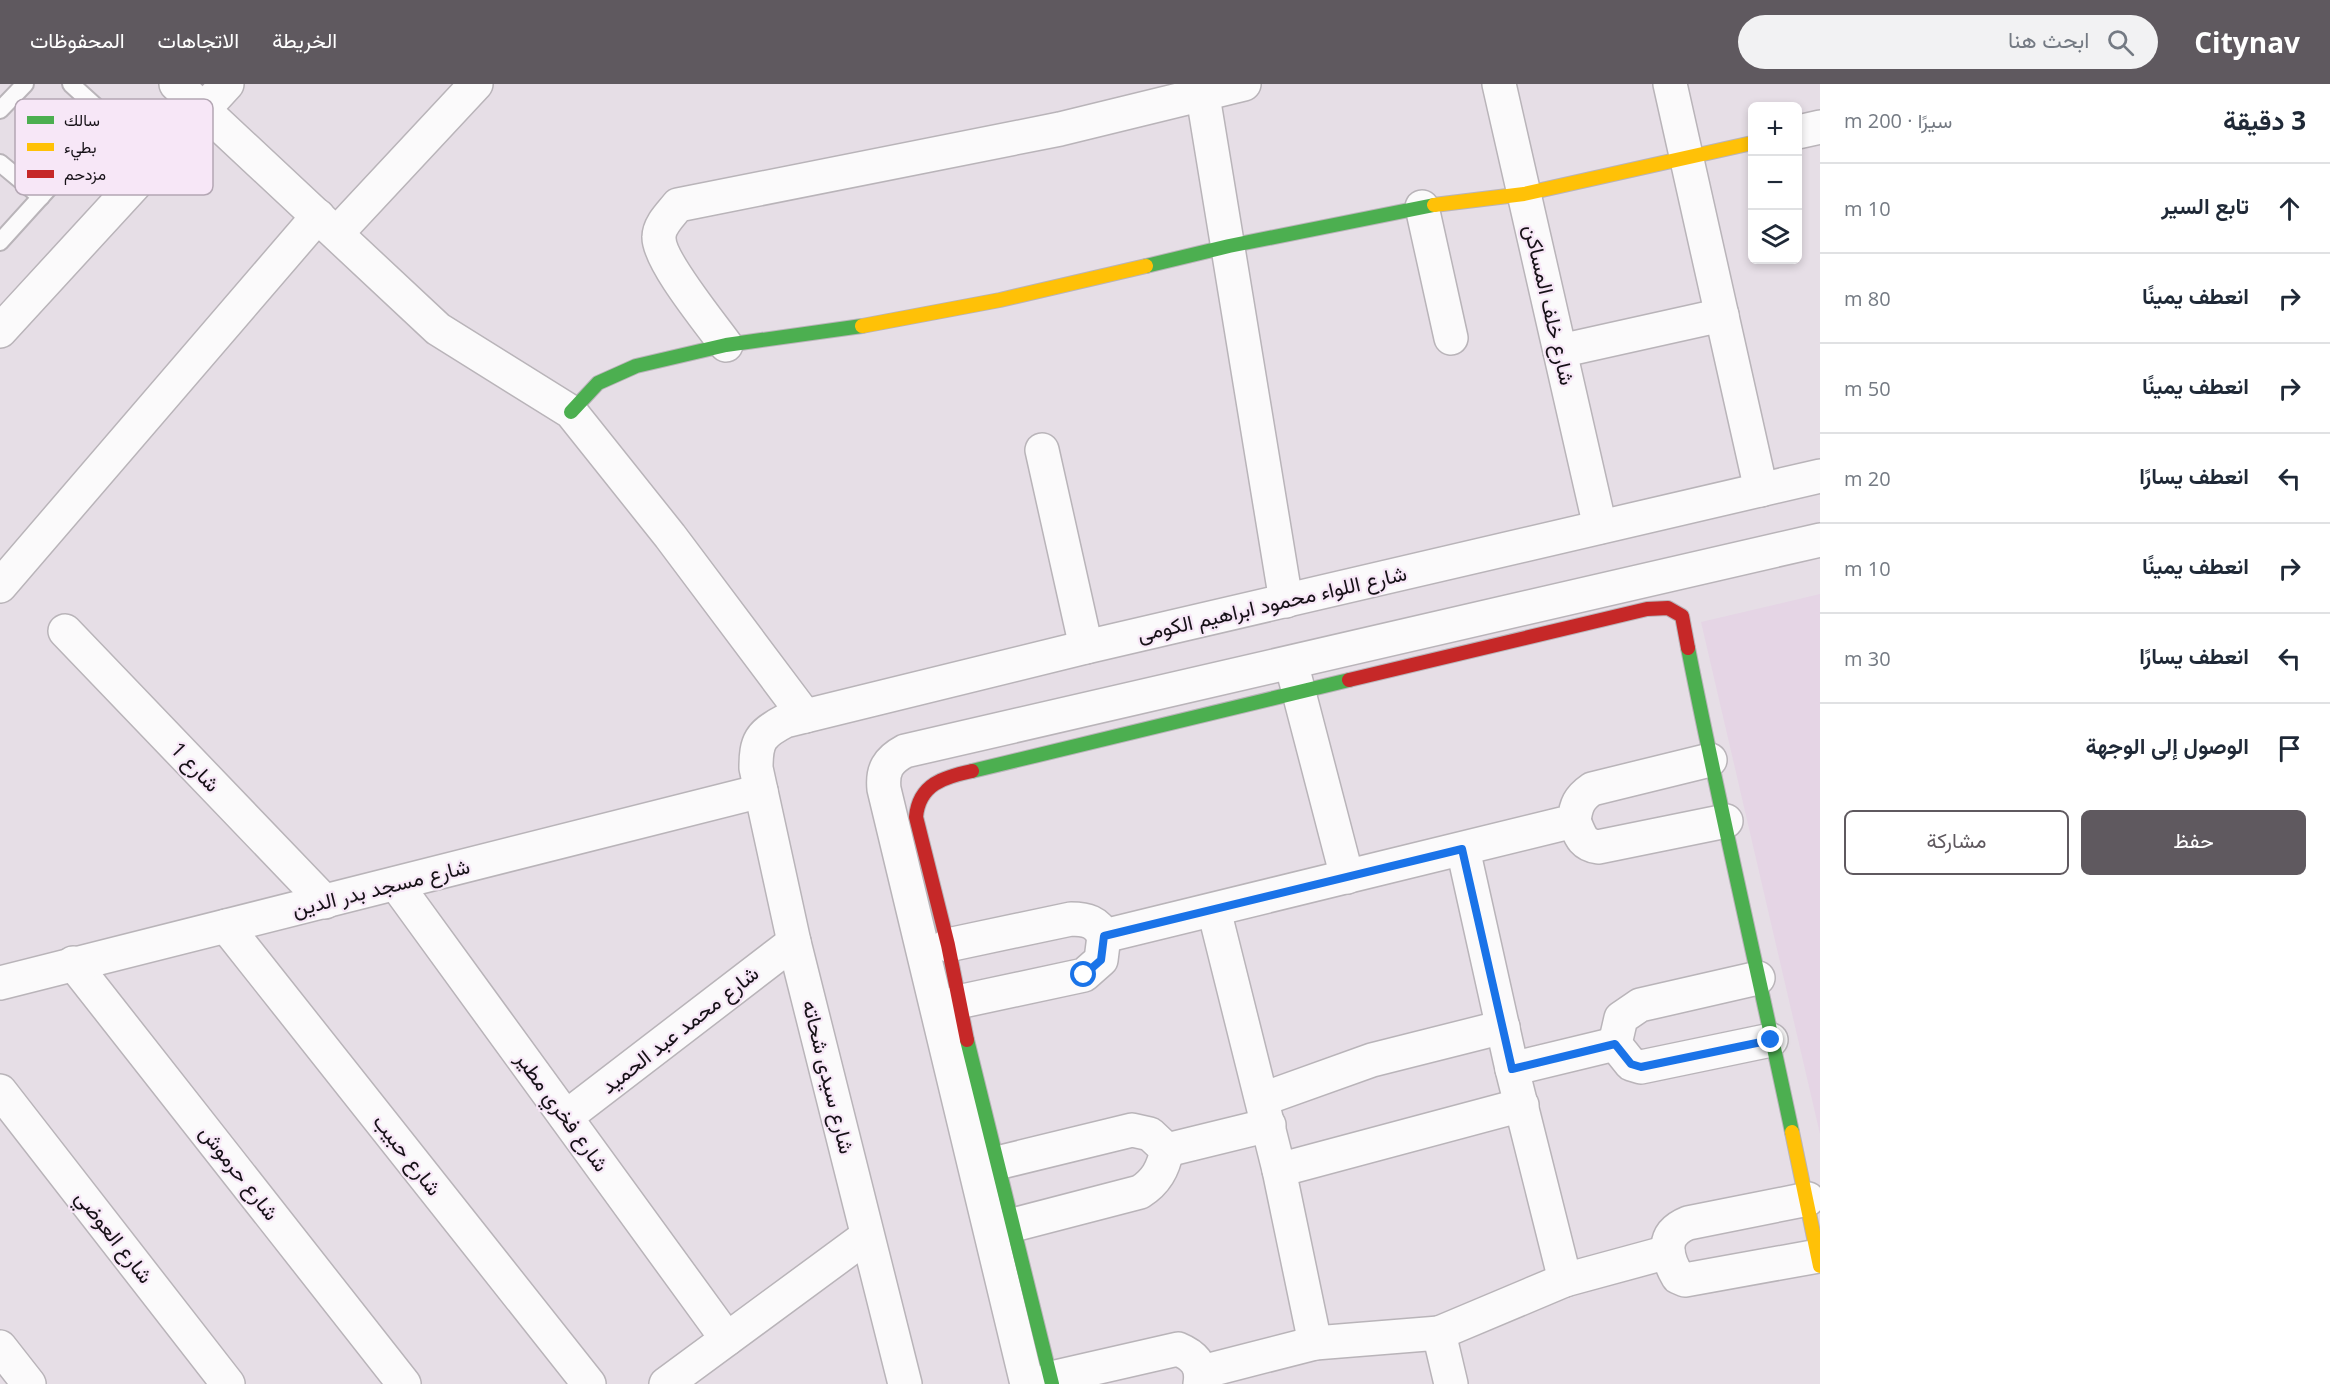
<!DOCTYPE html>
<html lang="ar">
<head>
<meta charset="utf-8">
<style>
	:root { --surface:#fff; --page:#f2f2f3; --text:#1f2937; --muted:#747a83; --line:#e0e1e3; --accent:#5f595f }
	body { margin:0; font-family:"Open Sans",Vazirmatn,sans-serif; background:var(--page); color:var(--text); direction:rtl }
	.controls { position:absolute; right:18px; top:18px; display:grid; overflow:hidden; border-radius:9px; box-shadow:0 3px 9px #0003 }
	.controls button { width:54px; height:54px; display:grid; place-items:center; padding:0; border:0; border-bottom:2px solid var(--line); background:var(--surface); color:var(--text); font:30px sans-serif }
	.stop { position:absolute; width:18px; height:18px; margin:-14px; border:4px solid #1a73e8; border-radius:50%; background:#fff }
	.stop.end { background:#1a73e8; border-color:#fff; box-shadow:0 2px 6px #0008 }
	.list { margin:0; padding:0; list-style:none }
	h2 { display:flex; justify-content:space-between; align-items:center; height:78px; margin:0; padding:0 24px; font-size:26px }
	h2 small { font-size:20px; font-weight:400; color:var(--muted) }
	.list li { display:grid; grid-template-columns:39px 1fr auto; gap:18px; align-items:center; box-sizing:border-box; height:90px; padding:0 24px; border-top:2px solid var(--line) }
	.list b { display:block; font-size:22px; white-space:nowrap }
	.list em { font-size:20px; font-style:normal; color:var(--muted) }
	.actions { display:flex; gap:12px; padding:18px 24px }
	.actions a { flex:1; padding:14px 0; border:2px solid var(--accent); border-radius:9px; text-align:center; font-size:21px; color:var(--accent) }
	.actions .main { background:var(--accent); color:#fff }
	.icon { flex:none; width:33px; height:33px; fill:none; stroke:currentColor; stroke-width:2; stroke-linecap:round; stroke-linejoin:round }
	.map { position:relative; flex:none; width:1820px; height:1300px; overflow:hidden; direction:ltr }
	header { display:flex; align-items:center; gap:36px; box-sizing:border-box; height:84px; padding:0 30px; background:var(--accent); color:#fff }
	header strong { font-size:28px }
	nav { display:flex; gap:33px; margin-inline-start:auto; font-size:21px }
	.search { width:420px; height:54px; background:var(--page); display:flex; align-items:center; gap:15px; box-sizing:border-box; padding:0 21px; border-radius:33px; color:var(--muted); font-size:22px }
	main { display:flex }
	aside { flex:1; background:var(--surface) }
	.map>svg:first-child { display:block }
	.built { fill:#e5d5e5 }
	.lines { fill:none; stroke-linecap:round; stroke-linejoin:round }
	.lane-casing { stroke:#b9b4b9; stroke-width:20 }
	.street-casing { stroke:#b9b4b9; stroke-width:36 }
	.fast-casing { stroke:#b9b4b9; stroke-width:16 }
	.slow-casing { stroke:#b9b4b9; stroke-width:16 }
	.jam-casing { stroke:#b9b4b9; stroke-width:16 }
	.lane { stroke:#fbfafb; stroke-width:16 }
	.street { stroke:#fbfafb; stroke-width:33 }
	.fast { stroke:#4caf50; stroke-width:14 }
	.slow { stroke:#ffc107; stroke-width:14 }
	.jam { stroke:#c62828; stroke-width:14 }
	.route { stroke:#1a73e8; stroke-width:8 }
	.labels { text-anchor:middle; stroke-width:4.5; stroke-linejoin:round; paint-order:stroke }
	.street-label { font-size:21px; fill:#161117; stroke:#f7e7f7 }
	.key { fill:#f7e7f7; stroke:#b4a7b4; stroke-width:1.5 }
	.key-label { font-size:16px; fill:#161117 }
</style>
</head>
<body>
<header>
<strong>Citynav</strong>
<div class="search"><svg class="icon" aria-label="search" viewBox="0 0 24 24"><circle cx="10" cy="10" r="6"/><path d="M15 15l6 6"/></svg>ابحث هنا</div>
<nav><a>الخريطة</a><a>الاتجاهات</a><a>المحفوظات</a></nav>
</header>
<main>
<aside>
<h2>3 دقيقة<small>سيرًا · 200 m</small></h2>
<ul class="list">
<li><svg class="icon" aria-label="ahead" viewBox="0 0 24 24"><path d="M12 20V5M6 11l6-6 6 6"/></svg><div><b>تابع السير</b></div><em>10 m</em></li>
<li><svg class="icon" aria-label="right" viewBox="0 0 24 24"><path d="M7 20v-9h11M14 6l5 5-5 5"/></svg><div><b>انعطف يمينًا</b></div><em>80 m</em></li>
<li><svg class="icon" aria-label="right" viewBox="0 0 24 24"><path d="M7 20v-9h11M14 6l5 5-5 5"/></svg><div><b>انعطف يمينًا</b></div><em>50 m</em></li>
<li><svg class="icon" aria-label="left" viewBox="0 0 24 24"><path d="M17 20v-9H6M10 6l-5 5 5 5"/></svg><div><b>انعطف يسارًا</b></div><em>20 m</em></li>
<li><svg class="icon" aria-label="right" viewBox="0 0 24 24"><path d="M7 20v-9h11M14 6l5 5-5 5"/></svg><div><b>انعطف يمينًا</b></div><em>10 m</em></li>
<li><svg class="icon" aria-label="left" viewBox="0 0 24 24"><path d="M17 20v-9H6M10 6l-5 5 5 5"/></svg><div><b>انعطف يسارًا</b></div><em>30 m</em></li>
<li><svg class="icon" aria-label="arrive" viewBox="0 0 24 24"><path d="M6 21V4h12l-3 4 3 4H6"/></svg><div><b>الوصول إلى الوجهة</b></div></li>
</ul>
<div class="actions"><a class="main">حفظ</a><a>مشاركة</a></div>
</aside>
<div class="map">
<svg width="1820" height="1300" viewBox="0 0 1820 1300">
	<rect width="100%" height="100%" fill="#e6dee6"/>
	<path class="built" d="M1820,510V1050L1701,538Z"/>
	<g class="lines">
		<defs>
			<g id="lane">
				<path d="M0,26L25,0"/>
				<path d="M0,79L41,113"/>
				<path d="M0,158L105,42V31L71,0"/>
			</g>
			<g id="street">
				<path d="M176,0L438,245L571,328L670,452L805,632"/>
				<path d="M1201,0L1286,517"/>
				<path d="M1499,0L1600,443"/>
				<path d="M1670,0L1761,406"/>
				<path d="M1798,48L1820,43"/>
				<path d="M1422,123L1451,254"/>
				<path d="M337,149L476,0"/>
				<path d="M0,247L227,0"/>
				<path d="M726,261C711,240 658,176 659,153C659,141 671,130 678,121L1060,45L1244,0"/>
				<path d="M1560,267L1722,231"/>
				<path d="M1042,366L1086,563"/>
				<path d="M0,502L318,132"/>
				<path d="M65,547L325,818"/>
				<path d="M1292,582L1347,793"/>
				<path d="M1574,737C1580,751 1582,761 1598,763L1726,737"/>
				<path d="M1463,765L1512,985L1565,1196"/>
				<path d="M396,800L727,1255"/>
				<path d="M1214,826L1279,1086L1315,1259"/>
				<path d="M226,842L589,1300"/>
				<path d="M948,861L1071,835C1087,835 1097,838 1104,852L1574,737C1576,721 1579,714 1592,705L1710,676"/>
				<path d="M73,879L404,1300"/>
				<path d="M1758,894L1640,921L1621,934L1615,960L1631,980L1641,983L1771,956"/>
				<path d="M0,899L761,707"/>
				<path d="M958,918L1084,891L1101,876L1104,852"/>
				<path d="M1512,985L1615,960"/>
				<path d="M0,1007L228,1300"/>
				<path d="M1263,1015L1372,976L1503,943"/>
				<path d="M566,1033L794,858"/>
				<path d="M1167,1066L1269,1041"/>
				<path d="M997,1079L1132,1046L1150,1050L1167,1066C1163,1085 1156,1098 1140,1108L1013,1141"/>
				<path d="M1279,1086L1522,1021"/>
				<path d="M1808,1115L1688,1139C1661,1150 1665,1171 1678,1193L1685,1196L1818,1172"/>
				<path d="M1439,1249L1565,1196L1668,1168"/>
				<path d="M0,1263L29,1300"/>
				<path d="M1202,1288L1315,1259L1439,1249L1451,1300"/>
				<path d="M1051,1294L1178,1265C1195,1272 1203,1282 1200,1300"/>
				<path d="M666,1300L867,1152"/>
				<path d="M905,1300L794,858L756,684C756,657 760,650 785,637L1086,563L1820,392"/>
				<path d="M1027,1300L884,705C882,686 888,676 905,667L1820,456"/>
			</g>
			<g id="fast">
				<path d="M1146,182L1229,162L1434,121"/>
				<path d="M571,328L598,299L636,282L726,261L862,242"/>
				<path d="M1688,564C1720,726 1758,887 1792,1048"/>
				<path d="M972,687L1349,596"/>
				<path d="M967,956L1052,1300"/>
			</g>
			<g id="slow">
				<path d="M1434,121L1524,110L1752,59"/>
				<path d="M862,242L1000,216L1146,182"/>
				<path d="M1792,1048L1820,1182"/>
			</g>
			<g id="jam">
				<path d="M1349,596L1647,525L1668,524L1682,532L1688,564"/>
				<path d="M967,956L948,861L916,733C919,700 944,693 972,687"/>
			</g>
		</defs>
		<use href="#lane" class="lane-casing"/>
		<use href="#street" class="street-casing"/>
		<use href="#fast" class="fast-casing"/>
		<use href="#slow" class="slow-casing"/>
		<use href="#jam" class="jam-casing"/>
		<use href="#lane" class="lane"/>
		<use href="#street" class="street"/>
		<use href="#fast" class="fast"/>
		<use href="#slow" class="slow"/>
		<use href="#jam" class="jam"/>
	</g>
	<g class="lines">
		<path class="route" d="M1084,891L1101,876L1104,852L1462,765L1512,985L1615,960L1631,980L1641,983L1771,956"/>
	</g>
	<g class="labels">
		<g class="street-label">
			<text transform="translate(1549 221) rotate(77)" y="7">شارع خلف المساكن</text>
			<text transform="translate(1272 520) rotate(-13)" y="7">شارع اللواء محمود ابراهيم الكومى</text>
			<text transform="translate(195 683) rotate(46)" y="7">شارع 1</text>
			<text transform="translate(381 804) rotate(-14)" y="7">شارع مسجد بدر الدين</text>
			<text transform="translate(680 946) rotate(-38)" y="7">شارع محمد عبد الحميد</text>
			<text transform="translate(828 993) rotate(76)" y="7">شارع سيدى شحاته</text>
			<text transform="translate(562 1028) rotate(54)" y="7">شارع فخري مطير</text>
			<text transform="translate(407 1071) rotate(52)" y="7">شارع حبيب</text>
			<text transform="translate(239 1089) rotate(52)" y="7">شارع حرموش</text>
			<text transform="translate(114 1153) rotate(52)" y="7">شارع العوضي</text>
		</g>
	</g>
	<rect x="15" y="15" width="198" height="96" rx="9" class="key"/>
	<rect x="27" y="32" width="27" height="8" fill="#4caf50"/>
	<rect x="27" y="59" width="27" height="8" fill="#ffc107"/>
	<rect x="27" y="86" width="27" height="8" fill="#c62828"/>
	<g class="key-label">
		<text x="64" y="42">سالك</text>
		<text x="64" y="69">بطيء</text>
		<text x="64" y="96">مزدحم</text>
	</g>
</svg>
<div class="controls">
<button>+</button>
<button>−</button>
<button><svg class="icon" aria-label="layers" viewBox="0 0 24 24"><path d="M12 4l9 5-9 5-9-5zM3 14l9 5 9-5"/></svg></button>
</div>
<div class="stop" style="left:1084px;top:891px"></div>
<div class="stop end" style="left:1771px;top:956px"></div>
</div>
</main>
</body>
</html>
